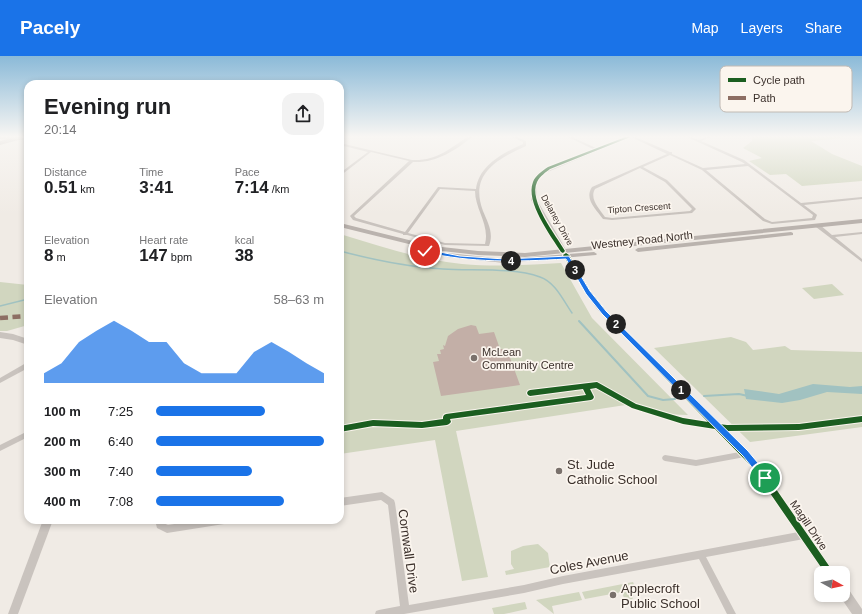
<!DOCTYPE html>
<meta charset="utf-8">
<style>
:root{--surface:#fff;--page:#f2f2f2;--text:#202124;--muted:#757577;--accent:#1a73e8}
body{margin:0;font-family:Arial,sans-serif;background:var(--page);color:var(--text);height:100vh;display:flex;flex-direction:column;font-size:15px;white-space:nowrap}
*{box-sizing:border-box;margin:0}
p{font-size:13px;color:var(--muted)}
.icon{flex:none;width:22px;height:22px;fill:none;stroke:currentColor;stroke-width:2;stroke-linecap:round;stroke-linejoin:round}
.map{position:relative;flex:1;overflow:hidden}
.details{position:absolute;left:24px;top:24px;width:320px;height:444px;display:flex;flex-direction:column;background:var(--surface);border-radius:12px;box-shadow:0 2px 6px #0003}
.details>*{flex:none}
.needle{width:26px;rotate:98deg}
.buttons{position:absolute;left:814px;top:510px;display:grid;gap:8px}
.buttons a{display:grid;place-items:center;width:36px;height:36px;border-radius:8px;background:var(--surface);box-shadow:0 2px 6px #0003;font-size:20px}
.pin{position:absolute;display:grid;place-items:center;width:34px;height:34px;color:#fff;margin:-17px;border:2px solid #fff;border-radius:50%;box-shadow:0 1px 4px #0007}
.km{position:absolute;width:20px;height:20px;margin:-10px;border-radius:50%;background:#222;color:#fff;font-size:11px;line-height:20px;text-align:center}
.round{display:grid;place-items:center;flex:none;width:42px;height:42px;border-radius:12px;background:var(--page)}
.headline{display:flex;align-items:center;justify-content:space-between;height:68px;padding:0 20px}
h1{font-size:22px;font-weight:700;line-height:30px}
.stats{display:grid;grid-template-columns:repeat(3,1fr);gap:6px;height:68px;padding:4px 20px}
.stats div{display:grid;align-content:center}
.stats b{font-size:17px;font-weight:700}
.stats small{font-size:11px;font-weight:400}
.stats p{font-size:11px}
.chart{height:112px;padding:8px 20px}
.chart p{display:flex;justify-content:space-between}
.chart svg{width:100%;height:72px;margin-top:4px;fill:var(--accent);opacity:.7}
ul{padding:0 20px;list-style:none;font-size:13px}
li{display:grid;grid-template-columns:64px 48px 1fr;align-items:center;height:30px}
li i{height:10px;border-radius:5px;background:var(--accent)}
header{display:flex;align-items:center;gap:24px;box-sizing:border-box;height:56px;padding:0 20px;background:var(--accent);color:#fff}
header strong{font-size:19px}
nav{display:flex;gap:22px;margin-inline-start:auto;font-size:14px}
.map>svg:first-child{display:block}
.green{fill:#d1d6bf}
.water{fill:#a1c2c1}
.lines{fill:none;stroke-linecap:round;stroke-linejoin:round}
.stream-far1{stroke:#a1c2c1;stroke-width:1.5}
.stream{stroke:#a1c2c1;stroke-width:2}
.building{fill:#c3afa7}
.minor{fill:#c9c3be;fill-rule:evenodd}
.tertiary{fill:#c9c3be;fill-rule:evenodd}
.secondary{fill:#bab3ae;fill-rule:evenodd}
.primary{fill:#b8b1ad;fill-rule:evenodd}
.quiet{stroke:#8d6e63;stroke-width:4.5;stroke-dasharray:8 4.5;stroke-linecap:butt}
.cycleway-casing{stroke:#fbf5ee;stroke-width:2}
.cycleway{fill:#1b5e20;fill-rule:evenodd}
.route{fill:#1a73e8;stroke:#fff}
.poi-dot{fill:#7a716c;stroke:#fbf5ee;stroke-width:1.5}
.labels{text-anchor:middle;stroke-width:3.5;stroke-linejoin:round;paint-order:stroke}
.far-street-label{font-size:9px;fill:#3b302b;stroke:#fbf5ee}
.street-label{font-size:11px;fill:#3b302b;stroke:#fbf5ee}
.poi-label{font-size:11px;fill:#3b302b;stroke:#fbf5ee;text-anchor:start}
.near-poi-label{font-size:13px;fill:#3b302b;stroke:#fbf5ee;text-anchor:start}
.near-street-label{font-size:13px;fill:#3b302b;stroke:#fbf5ee}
.key{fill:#fbf5ee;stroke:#c1bab4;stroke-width:1}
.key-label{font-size:11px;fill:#3b302b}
</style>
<header>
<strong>Pacely</strong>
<nav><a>Map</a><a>Layers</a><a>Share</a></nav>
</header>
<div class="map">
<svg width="862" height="558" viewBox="0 0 862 558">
<rect width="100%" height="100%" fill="#f0ebe5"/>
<g class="green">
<path d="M752 80H839L844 82 811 85 832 98 862 110V125L802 130 786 118 770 119 749 105 762 102 743 92 752 85Z"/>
<path d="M340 178C380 190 420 204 462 208 495 211 528 209 561 207L592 262 688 359 661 358 626 349 619 350 456 375 488 521 462 525 435 384 340 398Z"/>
<path d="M0 226 28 229V269L7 275H0Z"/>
<path d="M832 228 844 239 814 243 802 232Z"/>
<path d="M731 281 746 286 753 294 785 290 791 294 862 296V371L750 386 654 292Z"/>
<path d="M538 488 548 497 550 511 506 519 505 515 514 513 511 508V495L523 490Z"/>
<path d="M633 526 636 533 632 544 625 545 622 536 585 543 582 536Z"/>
<path d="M579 536 582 544 552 550 554 558 536 544Z"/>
<path d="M525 546 527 553 504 558H494L492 552Z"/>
</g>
<path class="water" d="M813 328 850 331 862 330V338L827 336 800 344 782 347 746 343 744 333 779 338Z"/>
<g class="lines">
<g class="stream-far1">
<path d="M340 195C374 204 407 211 443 213 472 215 512 211 540 221 555 226 563 244 572 257"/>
<path d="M0 250 28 243"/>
</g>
<g class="stream">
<path d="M579 265 648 340 663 344 675 343"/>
<path d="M704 340 739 338 748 340"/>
</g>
</g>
<path class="building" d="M471 269 476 270 479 278 494 276 500 293H503L505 298 509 299 520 329 441 340 433 306 439 305 437 298H441L440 294 444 293 443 289 445 290 448 280 458 273Z"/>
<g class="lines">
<g class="minor">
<path d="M405 80H418C415 82 408 82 405 80Z"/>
<path d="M469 80H473C455 95 436 107 413 106L354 160 356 162 405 176 438 131 476 133C479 109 503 97 523 88V86L510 80H514L526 85V90C497 103 469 118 483 155 488 167 494 177 489 190L445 189 407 179H403V178L353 164 350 160 351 159 409 105 371 96 340 120V117L368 96 340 89V87L412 104C437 105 449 93 469 80ZM440 133 475 135C475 153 490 169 485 188L445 187 408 177Z"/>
<path d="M566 80H570L598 93 595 94Z"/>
<path d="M629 80H633L670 96H672V98L703 112 745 108 742 106 685 80H689L699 84 709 80H713L701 85 744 104 801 147 862 141V143L804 149 816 158 817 159 815 164 772 168 763 165 702 114 670 99 643 111 667 124 696 153 692 157 612 164 603 163C596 153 584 143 592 131L667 98ZM748 110 813 159 812 162 772 166 765 163 706 114ZM640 112 665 126 692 153 690 155 612 162 605 161C600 153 589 143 595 133Z"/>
<path d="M816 169H820L832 179 862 176V178L835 181 862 203V206L816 171Z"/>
<path d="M26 307H28V312L0 327V322Z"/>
<path d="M28 375V381L0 395V389Z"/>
<path d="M745 395 747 396 748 398 747 400 745 401 696 410 665 405 663 404 662 402 663 400 665 399 696 404Z"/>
<path d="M382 436 394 444 395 447 409 549 524 529 563 520 804 475 807 476 808 479 807 482 804 483 706 501 736 558H727L699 503 563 528 524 537 404 558H375L376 555 379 554 400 550 388 449 381 444 340 450V442Z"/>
<path d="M155 464H163V467L168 469 200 464H228L227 467 224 468 167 477 157 472Z"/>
</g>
<g class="tertiary">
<path d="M628 80H633L545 117 536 127 537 144 590 235 601 249 758 406 835 517H824L752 412 597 253 585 236 531 144 532 127 541 115Z"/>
<path d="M0 276 13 278 28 283V289L13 284 0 282Z"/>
<path d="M43 464H53L18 558H8Z"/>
<path d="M843 530 847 531 862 553V558H852L839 539H843Z"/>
</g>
<g class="secondary">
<path d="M0 81 28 82V84L0 83Z"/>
<path d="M862 163V167L525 201 478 199 433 194 340 171V167L433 190 478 195 525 197Z"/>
<path d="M791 176 793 177V179L638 196 635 194 638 192Z"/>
<path d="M594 196 597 198 596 199 505 207 447 201 444 199 447 197 505 203Z"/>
</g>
<path class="primary" d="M20 80 22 81V83L0 89V85Z"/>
<path class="quiet" d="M0 262 28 260"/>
<defs>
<g id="cycleway">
<path d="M628 80H633L550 113C546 116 540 120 537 126 528 145 556 179 565 195L563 197 561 196C551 180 525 146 533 126 535 120 542 115 548 111Z"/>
<path d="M566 197 569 199 590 235 606 255 719 368 727 369 799 368 862 360V366L799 374 726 375 758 407 834 517H825L752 411 715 373 683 368 632 352 596 332 590 333 594 341 593 343 591 344 450 363 451 366 449 368 447 369 422 372 373 370 340 376V370L373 364 422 366 443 363V361L444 359 446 358 586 339 583 333 530 340 528 339 527 337 528 335 530 334 597 326 636 348 683 362 708 366 602 257 586 237 563 199Z"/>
</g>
</defs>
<use href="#cycleway" class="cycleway-casing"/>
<use href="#cycleway" class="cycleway"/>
</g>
<linearGradient id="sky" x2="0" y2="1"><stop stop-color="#8bbad8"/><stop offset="0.51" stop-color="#f8f6f3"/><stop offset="1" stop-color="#f8f6f3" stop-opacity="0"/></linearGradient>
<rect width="862" height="158" fill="url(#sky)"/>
<path class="route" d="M425 193 460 200 505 203 569 200 590 235 606 255 748 395 768 419V424H762L743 400 602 258 586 238 566 203C515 206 473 207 423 196Z"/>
<g class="poi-dot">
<circle cx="474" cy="302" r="4"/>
<circle cx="559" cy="415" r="4"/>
<circle cx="613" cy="539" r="4"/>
</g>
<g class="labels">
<g class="far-street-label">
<text transform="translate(639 152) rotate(-4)" y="3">Tipton Crescent</text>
<text transform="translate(557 164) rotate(61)" y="3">Delaney Drive</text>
</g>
<g class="street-label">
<text transform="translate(642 184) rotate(-6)" y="4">Westney Road North</text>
<text transform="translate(809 469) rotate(56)" y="4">Magill Drive</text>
</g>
<g class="poi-label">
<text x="482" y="300">McLean<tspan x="482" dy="13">Community Centre</tspan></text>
</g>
<g class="near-poi-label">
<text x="567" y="413">St. Jude<tspan x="567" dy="15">Catholic School</tspan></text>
<text x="621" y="537">Applecroft<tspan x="621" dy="15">Public School</tspan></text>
</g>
<g class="near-street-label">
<text transform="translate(409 495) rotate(82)" y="5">Cornwall Drive</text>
<text transform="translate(589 506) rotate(-11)" y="5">Coles Avenue</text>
</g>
</g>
<rect x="720" y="10" width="132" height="46" rx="6" class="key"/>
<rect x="728" y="22" width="18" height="4" fill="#1b5e20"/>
<rect x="728" y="40" width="18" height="4" fill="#8d6e63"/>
<g class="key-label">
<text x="753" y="28">Cycle path</text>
<text x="753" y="46">Path</text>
</g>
</svg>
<div class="buttons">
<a><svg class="needle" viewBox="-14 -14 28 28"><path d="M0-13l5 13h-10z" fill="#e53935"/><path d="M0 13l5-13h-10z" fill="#757577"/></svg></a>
</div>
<div class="pin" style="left:765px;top:422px;background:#1e9e55"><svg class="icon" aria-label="arrive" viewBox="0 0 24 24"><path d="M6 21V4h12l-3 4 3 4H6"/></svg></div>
<div class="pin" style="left:425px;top:195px;background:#d93025"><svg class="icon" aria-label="check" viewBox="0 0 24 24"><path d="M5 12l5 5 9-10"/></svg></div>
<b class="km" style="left:681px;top:334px">1</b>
<b class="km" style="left:616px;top:268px">2</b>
<b class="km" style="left:575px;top:214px">3</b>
<b class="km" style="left:511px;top:205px">4</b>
<section class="details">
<div class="headline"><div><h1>Evening run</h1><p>20:14</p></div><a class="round"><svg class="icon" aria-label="share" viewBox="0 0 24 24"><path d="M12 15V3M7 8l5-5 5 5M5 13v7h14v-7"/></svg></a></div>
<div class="stats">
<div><p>Distance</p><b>0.51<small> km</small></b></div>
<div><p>Time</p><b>3:41</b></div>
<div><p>Pace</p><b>7:14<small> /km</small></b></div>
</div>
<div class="stats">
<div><p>Elevation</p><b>8<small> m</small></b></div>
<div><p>Heart rate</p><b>147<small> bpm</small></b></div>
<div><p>kcal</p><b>38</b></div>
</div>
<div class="chart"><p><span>Elevation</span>58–63 m</p>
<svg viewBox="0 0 160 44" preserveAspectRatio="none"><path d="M0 44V38L10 32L20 19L30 12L40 6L50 12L60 19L70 19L80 32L90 38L100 38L110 38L120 25L130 19L140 25L150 32L160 38V44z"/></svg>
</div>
<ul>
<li><b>100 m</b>7:25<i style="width:65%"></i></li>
<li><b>200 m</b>6:40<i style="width:100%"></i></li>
<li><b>300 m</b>7:40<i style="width:57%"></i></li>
<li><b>400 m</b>7:08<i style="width:76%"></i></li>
</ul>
</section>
</div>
